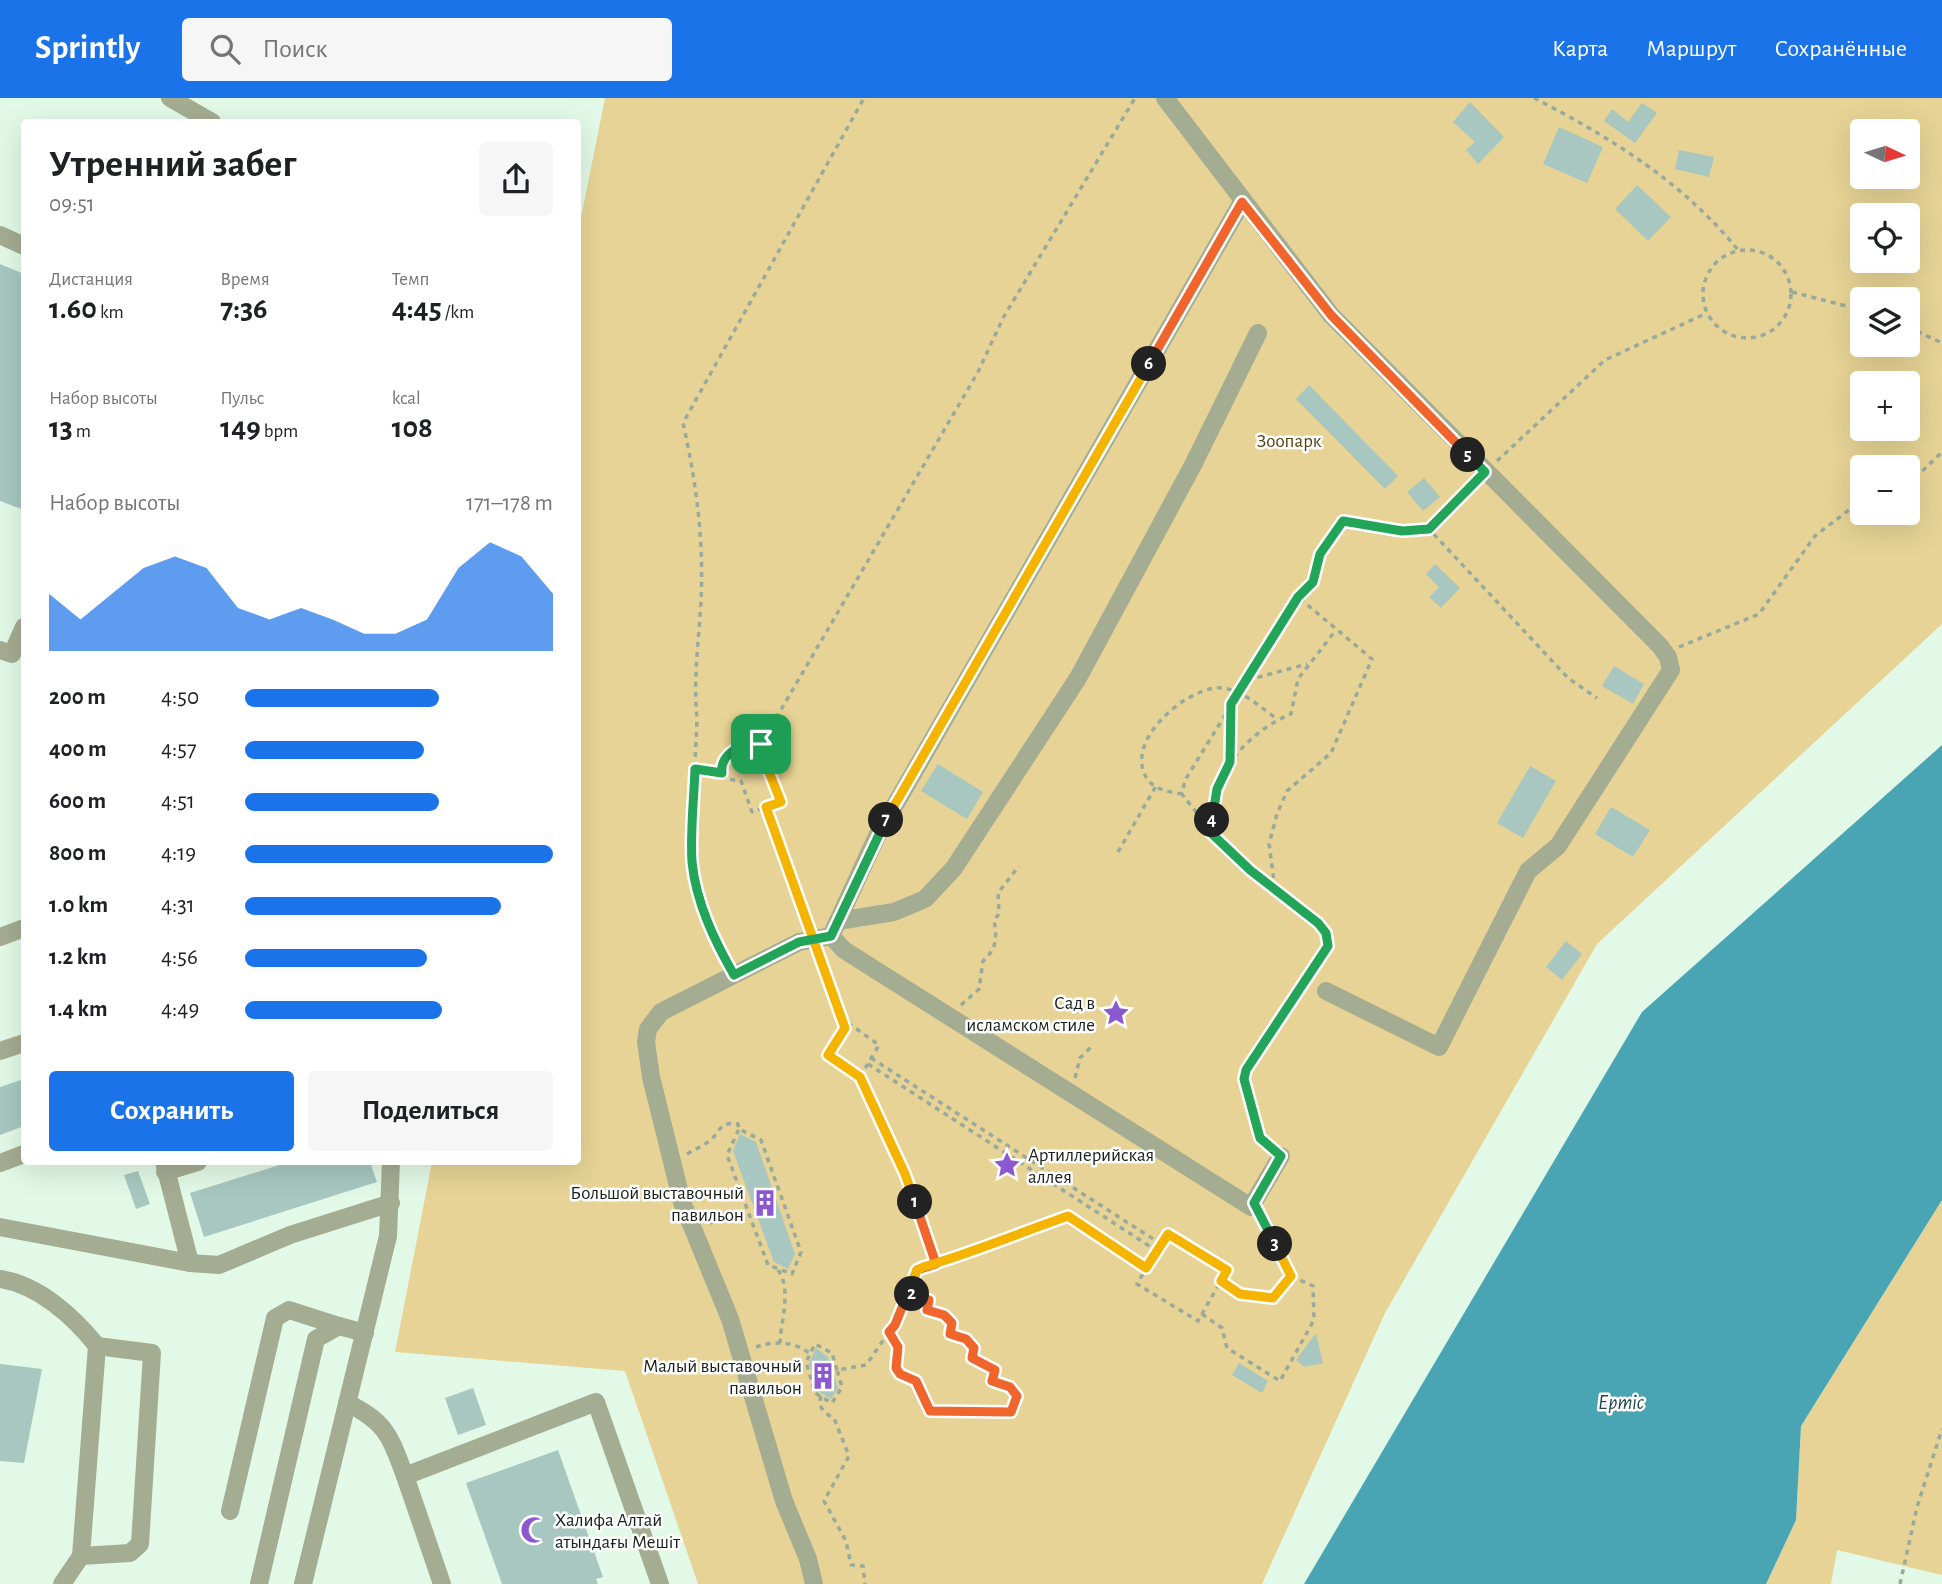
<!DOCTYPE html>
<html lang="ru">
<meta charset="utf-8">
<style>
:root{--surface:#fff;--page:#f6f6f6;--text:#202124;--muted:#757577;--accent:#1a73e8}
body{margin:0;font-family:"Alegreya Sans",sans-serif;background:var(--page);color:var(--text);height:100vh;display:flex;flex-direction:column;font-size:26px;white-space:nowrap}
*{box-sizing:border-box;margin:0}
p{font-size:23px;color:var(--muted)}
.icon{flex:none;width:38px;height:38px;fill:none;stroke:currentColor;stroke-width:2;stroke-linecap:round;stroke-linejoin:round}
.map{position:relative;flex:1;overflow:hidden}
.sheet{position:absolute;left:21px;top:21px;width:560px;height:1046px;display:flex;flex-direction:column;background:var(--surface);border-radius:7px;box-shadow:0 7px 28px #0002}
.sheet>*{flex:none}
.needle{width:46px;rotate:94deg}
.tools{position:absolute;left:1850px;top:21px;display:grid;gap:14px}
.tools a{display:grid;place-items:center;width:70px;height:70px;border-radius:7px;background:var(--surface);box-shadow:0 7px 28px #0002;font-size:35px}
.pin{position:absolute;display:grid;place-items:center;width:60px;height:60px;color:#fff;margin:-30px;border-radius:14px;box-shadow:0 4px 10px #0006}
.km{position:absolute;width:35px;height:35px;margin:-18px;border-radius:50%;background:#222;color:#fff;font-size:19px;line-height:35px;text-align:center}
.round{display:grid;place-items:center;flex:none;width:74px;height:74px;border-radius:7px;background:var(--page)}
.head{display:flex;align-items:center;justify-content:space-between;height:119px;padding:0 28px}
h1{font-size:38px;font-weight:600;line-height:52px}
.stats{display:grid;grid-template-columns:repeat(3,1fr);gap:10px;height:119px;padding:7px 28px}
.stats div{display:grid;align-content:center}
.stats b{font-size:30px;font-weight:600}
.stats small{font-size:19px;font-weight:400}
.stats p{font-size:19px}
.chart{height:196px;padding:14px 28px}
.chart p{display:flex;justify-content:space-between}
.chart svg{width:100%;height:126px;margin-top:7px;fill:var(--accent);opacity:.7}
.primary-button{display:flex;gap:14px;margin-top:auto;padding:14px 28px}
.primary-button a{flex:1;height:80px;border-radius:7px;background:var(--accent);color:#fff;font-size:28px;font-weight:600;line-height:80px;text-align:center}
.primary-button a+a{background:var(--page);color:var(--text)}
ul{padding:0 28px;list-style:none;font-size:23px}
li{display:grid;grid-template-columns:112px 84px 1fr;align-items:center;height:52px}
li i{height:18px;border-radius:9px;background:var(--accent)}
header{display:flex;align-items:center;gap:42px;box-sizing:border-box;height:98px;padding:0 35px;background:var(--accent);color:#fff}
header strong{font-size:33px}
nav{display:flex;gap:38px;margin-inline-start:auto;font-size:24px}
.search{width:490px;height:63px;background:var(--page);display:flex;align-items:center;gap:18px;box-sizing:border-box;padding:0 24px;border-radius:7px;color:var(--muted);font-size:26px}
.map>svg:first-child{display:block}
.green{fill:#e7d395;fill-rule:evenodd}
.water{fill:#49a4b4}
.building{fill:#a7c7c0}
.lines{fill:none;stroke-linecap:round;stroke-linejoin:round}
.path{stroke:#98aa9c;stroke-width:3.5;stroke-dasharray:5 5;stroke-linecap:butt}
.minor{stroke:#a4ac91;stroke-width:18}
.split-1-casing{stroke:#fff;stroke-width:14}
.split-2-casing{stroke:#fff;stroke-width:14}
.split-3-casing{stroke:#fff;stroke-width:14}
.split-4-casing{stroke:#fff;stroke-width:14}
.split-5-casing{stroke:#fff;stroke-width:14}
.split-6-casing{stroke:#fff;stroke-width:14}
.split-7-casing{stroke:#fff;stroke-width:14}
.split-8-casing{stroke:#fff;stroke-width:14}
.split-1{stroke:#f5b400;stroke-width:9}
.split-2{stroke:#f0652b;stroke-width:9}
.split-3{stroke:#f5b400;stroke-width:9}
.split-4{stroke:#22a559;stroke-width:9}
.split-5{stroke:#22a559;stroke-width:9}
.split-6{stroke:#f0652b;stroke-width:9}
.split-7{stroke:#f5b400;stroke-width:9}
.split-8{stroke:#22a559;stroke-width:9}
.labels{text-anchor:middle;stroke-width:5;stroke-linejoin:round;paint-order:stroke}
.park-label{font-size:19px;fill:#53430f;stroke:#fff}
.poi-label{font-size:19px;fill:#172019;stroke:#fff;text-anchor:end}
.water-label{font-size:21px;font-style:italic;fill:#1e474f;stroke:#fff}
</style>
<header>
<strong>Sprintly</strong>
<div class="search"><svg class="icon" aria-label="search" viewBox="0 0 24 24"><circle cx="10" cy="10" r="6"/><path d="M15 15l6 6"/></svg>Поиск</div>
<nav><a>Карта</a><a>Маршрут</a><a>Сохранённые</a></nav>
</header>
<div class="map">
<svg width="1942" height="1486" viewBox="0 0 1942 1486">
<rect width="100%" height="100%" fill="#e2f9e7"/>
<g class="green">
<path d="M605 0H1942V526L1597 846 1385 1215 1262 1486H698L625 1273 395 1254 432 1064H578V135ZM1862 33H1908V79H1862ZM1862 117H1908V163H1862ZM1862 201H1908V247H1862ZM1862 285H1908V331H1862ZM1862 369H1908V415H1862Z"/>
<path d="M1942 1102V1477L1837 1452 1831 1486H1766L1796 1422 1801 1328Z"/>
</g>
<path class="water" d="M1942 647V1102L1801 1328 1796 1422 1766 1486H1304L1642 914Z"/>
<g class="building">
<path d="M1470 4 1504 39 1478 66 1466 52 1475 44 1453 24Z"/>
<path d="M1642 5 1657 15 1635 45 1604 23 1612 11 1628 24Z"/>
<path d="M1559 29 1603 49 1587 85 1543 66Z"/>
<path d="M1679 52 1714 59 1709 79 1675 71Z"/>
<path d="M1637 87 1671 119 1648 143 1615 111Z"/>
<path d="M0 166 24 176V412L0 403Z"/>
<path d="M1309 287 1398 378 1385 391 1296 301Z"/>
<path d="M1424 380 1440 399 1423 413 1407 394Z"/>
<path d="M1435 466 1460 490 1441 510 1429 499 1439 489 1426 476Z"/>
<path d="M1614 568 1644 586 1633 606 1602 588Z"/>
<path d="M938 666 983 694 967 721 921 693Z"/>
<path d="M1530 668 1556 683 1523 740 1497 725Z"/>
<path d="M1611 709 1650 732 1633 759 1595 736Z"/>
<path d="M1566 843 1582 856 1562 882 1546 869Z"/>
<path d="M24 981V1028L0 1037V989Z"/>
<path d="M740 1036 756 1044 795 1156 788 1171 774 1164 733 1053Z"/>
<path d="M289 1064H370L377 1084 204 1139 190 1095Z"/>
<path d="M138 1073 150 1106 136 1111 124 1077Z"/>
<path d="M1316 1235 1323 1265 1304 1269 1296 1262Z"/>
<path d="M816 1250 828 1259 838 1290 831 1301 818 1293 809 1266Z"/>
<path d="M1239 1265 1268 1283 1262 1295 1232 1277Z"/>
<path d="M0 1266 42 1271 24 1365 0 1363Z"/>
<path d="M473 1290 486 1327 458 1337 445 1300Z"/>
<path d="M558 1352 603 1479 596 1481 598 1486H502L466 1385Z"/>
</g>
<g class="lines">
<g class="path">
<path d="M1534 0C1610 39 1684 85 1738 152"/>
<circle cx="1747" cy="196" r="44"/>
<path d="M1792 194 1862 212"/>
<path d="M1908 229 1942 245"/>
<path d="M1497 363 1605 262 1707 215"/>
<path d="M1473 386 1429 431 1568 580 1597 600"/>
<path d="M1908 387 1942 354"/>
<path d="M1679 549 1759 516 1815 438 1862 402"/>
<path d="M1248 582 1307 566"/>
<path d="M761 646 978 274 1003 220 1135 0"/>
<path d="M1230 662 1231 610"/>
<path d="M696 671 722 675"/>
<path d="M1182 696C1171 694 1155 692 1148 682 1122 646 1182 593 1216 590 1238 588 1260 609 1277 621"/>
<path d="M766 709 781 704 769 674 775 662 770 649C749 640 731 651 721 670 723 681 731 682 741 683L752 714 766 709 809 825"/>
<path d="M1210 734C1212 720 1213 703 1217 690 1229 657 1259 629 1291 616L1298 581 1336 532"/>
<path d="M1118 754 1156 688"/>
<path d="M1275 790 1269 746 1277 716 1287 693 1331 655 1372 561 1298 499"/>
<path d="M820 855 845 931"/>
<path d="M726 863C681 785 694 707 697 621 693 581 699 542 701 502 704 442 696 383 683 325L864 0"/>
<path d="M961 907 979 891 983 863C997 850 997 841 994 822L999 816 998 795 1019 768"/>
<path d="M848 925 879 947 860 979 828 957Z"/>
<path d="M871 960 1161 1146 1137 1186 1198 1223 1227 1172 1168 1136 1161 1146"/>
<path d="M868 966 1157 1153"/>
<path d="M860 979 905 1076 936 1165 917 1172 895 1227 889 1234 898 1249 896 1270 900 1276 916 1283 920 1298 930 1313 1011 1314 1017 1298 1010 1289 992 1283 995 1272 972 1260 974 1250 966 1241 950 1236 952 1225 945 1217 927 1212 929 1202 908 1194"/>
<path d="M1075 980 1080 960 1091 949"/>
<path d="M1269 1048 1260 1040 1244 981 1246 972 1324 857C1329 844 1326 836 1318 825 1268 786 1221 748 1182 696L1185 682 1298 499 1313 484 1320 456 1343 423 1403 434 1429 431"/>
<path d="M687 1056C695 1051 703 1048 711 1042 720 1033 720 1023 738 1026L739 1031 761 1042 801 1154 792 1176 768 1167 727 1057 739 1031"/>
<path d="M1262 1121 1291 1178"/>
<path d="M710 1125 747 1112"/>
<path d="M936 1165C981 1155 1024 1133 1068 1118L1146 1170"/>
<path d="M778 1172C792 1191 781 1222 780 1245"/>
<path d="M1202 1216 1222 1230 1227 1250 1280 1283 1314 1222 1313 1188 1291 1178 1273 1200 1240 1196 1221 1184"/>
<path d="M756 1249C773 1243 794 1243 809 1255"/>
<path d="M837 1272 832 1255 815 1246 806 1264 815 1295 832 1305 842 1289 837 1272 866 1267 889 1234"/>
<path d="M821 1298C817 1309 825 1316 834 1320L849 1358 824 1403 846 1443 851 1467 863 1468 865 1486"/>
<path d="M1900 1486 1917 1409 1942 1331"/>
</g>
<g class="minor">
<path d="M170 0 212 24"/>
<path d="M1165 0 1331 217 1660 548 1668 559 1671 572 1558 748 1528 773 1439 949 1326 893"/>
<path d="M0 137 24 148"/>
<path d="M0 552 12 556 24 529"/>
<path d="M838 823 894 814 925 801 954 770 1078 580 1193 367 1258 235"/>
<path d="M831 838 844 852 1251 1109 1281 1058"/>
<path d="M0 839 24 830"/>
<path d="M0 953 24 945"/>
<path d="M164 1064 190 1165"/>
<path d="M0 1065 24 1056"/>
<path d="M165 1074 198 1064"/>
<path d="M0 1129 190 1165 219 1167 290 1137 391 1105"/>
<path d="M0 1181C39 1187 74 1219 97 1248L152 1255 140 1446 130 1455 81 1458 62 1486"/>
<path d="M347 1305C387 1324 390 1339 405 1378"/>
<path d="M230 1413 275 1220 289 1212 339 1228"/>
<path d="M81 1458 97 1248"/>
<path d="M259 1486 316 1241 339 1228 365 1235"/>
<path d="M303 1486 388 1138 391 1064"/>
<path d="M442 1486 405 1378 596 1304 660 1486"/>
<path d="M814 1486 808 1461 784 1403 730 1221 682 1104 651 979 646 944 648 931 661 914 799 844 831 838 876 740 1242 104"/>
</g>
</g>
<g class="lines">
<defs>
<path id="split-1" d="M761 646 770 649 775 662 769 674 781 704 766 709 845 930 828 957 860 979 905 1076 915 1104"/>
<path id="split-2" d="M912 1196 929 1202 927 1212 944 1217 952 1225 950 1236 966 1241 974 1250 972 1260 995 1272 992 1283 1010 1289 1017 1298 1011 1314 930 1313 916 1283 900 1276 896 1270 898 1249 889 1234 895 1227 917 1172 936 1166 915 1104"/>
<path id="split-3" d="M912 1196 908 1194 917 1172 923 1169C972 1155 1019 1135 1068 1118L1146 1170 1168 1136 1227 1172 1221 1183 1240 1196 1273 1200 1291 1178 1275 1146"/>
<path id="split-4" d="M1212 722 1210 734 1250 772 1318 825 1326 835 1328 848 1246 972 1244 981 1260 1040 1281 1058 1254 1105 1275 1146"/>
<path id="split-5" d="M1212 722 1217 691 1230 664 1231 606 1298 499 1313 484 1320 456 1343 423 1402 433 1429 431 1485 374 1468 357"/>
<path id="split-6" d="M1149 266 1242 104 1331 217 1468 357"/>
<path id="split-7" d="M886 722 1149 266"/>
<path id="split-8" d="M761 646C744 643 719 656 722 675L695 671C694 701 690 734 692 764 696 804 714 842 734 877L799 844 831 838 886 722"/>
</defs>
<use href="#split-1" class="split-1-casing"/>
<use href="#split-2" class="split-2-casing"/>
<use href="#split-3" class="split-3-casing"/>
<use href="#split-4" class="split-4-casing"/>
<use href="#split-5" class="split-5-casing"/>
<use href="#split-6" class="split-6-casing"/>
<use href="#split-7" class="split-7-casing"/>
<use href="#split-8" class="split-8-casing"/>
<use href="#split-1" class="split-1"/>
<use href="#split-2" class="split-2"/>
<use href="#split-3" class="split-3"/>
<use href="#split-4" class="split-4"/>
<use href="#split-5" class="split-5"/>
<use href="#split-6" class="split-6"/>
<use href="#split-7" class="split-7"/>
<use href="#split-8" class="split-8"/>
</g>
<defs>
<symbol id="sight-bare" viewBox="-9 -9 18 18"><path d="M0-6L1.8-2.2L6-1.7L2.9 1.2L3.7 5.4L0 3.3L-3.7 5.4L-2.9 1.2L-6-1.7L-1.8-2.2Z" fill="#8b58d0" stroke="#fff" stroke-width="2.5" paint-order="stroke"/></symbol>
<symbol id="building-bare" viewBox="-9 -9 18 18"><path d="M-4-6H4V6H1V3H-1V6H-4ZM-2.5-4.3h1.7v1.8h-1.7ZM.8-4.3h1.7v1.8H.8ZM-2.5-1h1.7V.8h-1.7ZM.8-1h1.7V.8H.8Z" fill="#8b58d0" stroke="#fff" stroke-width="2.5" paint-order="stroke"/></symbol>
<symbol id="mosque-bare" viewBox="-9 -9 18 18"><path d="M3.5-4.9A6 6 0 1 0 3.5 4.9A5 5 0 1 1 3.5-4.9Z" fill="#8b58d0" stroke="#fff" stroke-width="2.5" paint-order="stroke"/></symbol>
</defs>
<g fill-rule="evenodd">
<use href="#sight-bare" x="1097" y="896" width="38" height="38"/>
<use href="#sight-bare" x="988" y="1048" width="38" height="38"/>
<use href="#building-bare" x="746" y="1086" width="38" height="38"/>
<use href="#building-bare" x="804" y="1259" width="38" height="38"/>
<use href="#mosque-bare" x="515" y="1413" width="38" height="38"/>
</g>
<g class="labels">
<g class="park-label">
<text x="1289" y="349">Зоопарк</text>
</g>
<g class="poi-label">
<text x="1095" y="911">Сад в<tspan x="1095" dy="22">исламском стиле</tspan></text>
<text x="1028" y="1063" text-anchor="start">Артиллерийская<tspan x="1028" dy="22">аллея</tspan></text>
<text x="744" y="1101">Большой выставочный<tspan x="744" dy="22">павильон</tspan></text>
<text x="802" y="1274">Малый выставочный<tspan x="802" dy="22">павильон</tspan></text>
<text x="555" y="1428" text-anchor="start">Халифа Алтай<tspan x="555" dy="22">атындағы Мешіт</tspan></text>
</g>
<g class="water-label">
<text x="1621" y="1311">Ертіс</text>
</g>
</g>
</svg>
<div class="tools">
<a><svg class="needle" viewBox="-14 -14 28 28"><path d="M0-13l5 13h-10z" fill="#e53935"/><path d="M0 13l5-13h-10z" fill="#757577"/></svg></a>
<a><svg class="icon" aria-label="locate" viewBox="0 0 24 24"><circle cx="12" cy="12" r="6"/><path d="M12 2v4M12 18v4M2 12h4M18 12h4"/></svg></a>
<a><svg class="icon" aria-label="layers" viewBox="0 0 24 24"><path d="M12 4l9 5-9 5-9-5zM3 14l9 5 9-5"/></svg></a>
<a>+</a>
<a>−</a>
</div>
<div class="pin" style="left:761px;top:646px;background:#1e9e55"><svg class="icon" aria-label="arrive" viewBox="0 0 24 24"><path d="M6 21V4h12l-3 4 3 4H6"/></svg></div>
<b class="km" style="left:915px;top:1104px">1</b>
<b class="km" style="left:912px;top:1196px">2</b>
<b class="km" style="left:1275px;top:1146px">3</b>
<b class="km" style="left:1212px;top:722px">4</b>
<b class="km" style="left:1468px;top:357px">5</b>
<b class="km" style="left:1149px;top:266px">6</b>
<b class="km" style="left:886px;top:722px">7</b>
<section class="sheet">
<div class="head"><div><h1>Утренний забег</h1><p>09:51</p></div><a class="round"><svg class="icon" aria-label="share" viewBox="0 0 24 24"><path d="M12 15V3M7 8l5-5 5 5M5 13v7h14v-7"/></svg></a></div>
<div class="stats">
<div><p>Дистанция</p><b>1.60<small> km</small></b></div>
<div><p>Время</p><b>7:36</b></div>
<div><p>Темп</p><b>4:45<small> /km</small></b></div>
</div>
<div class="stats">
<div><p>Набор высоты</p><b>13<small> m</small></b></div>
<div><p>Пульс</p><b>149<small> bpm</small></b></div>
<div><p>kcal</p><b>108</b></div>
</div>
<div class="chart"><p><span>Набор высоты</span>171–178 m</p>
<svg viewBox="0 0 160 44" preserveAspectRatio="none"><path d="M0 44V24L10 33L20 24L30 15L40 11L50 15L60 29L70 33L80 29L90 33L100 38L110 38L120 33L130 15L140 6L150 11L160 24V44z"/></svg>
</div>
<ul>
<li><b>200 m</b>4:50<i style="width:63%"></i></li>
<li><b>400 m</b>4:57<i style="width:58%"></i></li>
<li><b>600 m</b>4:51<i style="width:63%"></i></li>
<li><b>800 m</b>4:19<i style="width:100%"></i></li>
<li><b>1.0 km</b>4:31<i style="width:83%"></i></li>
<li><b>1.2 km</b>4:56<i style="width:59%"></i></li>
<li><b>1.4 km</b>4:49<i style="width:64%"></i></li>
</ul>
<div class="primary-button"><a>Сохранить</a><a>Поделиться</a></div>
</section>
</div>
